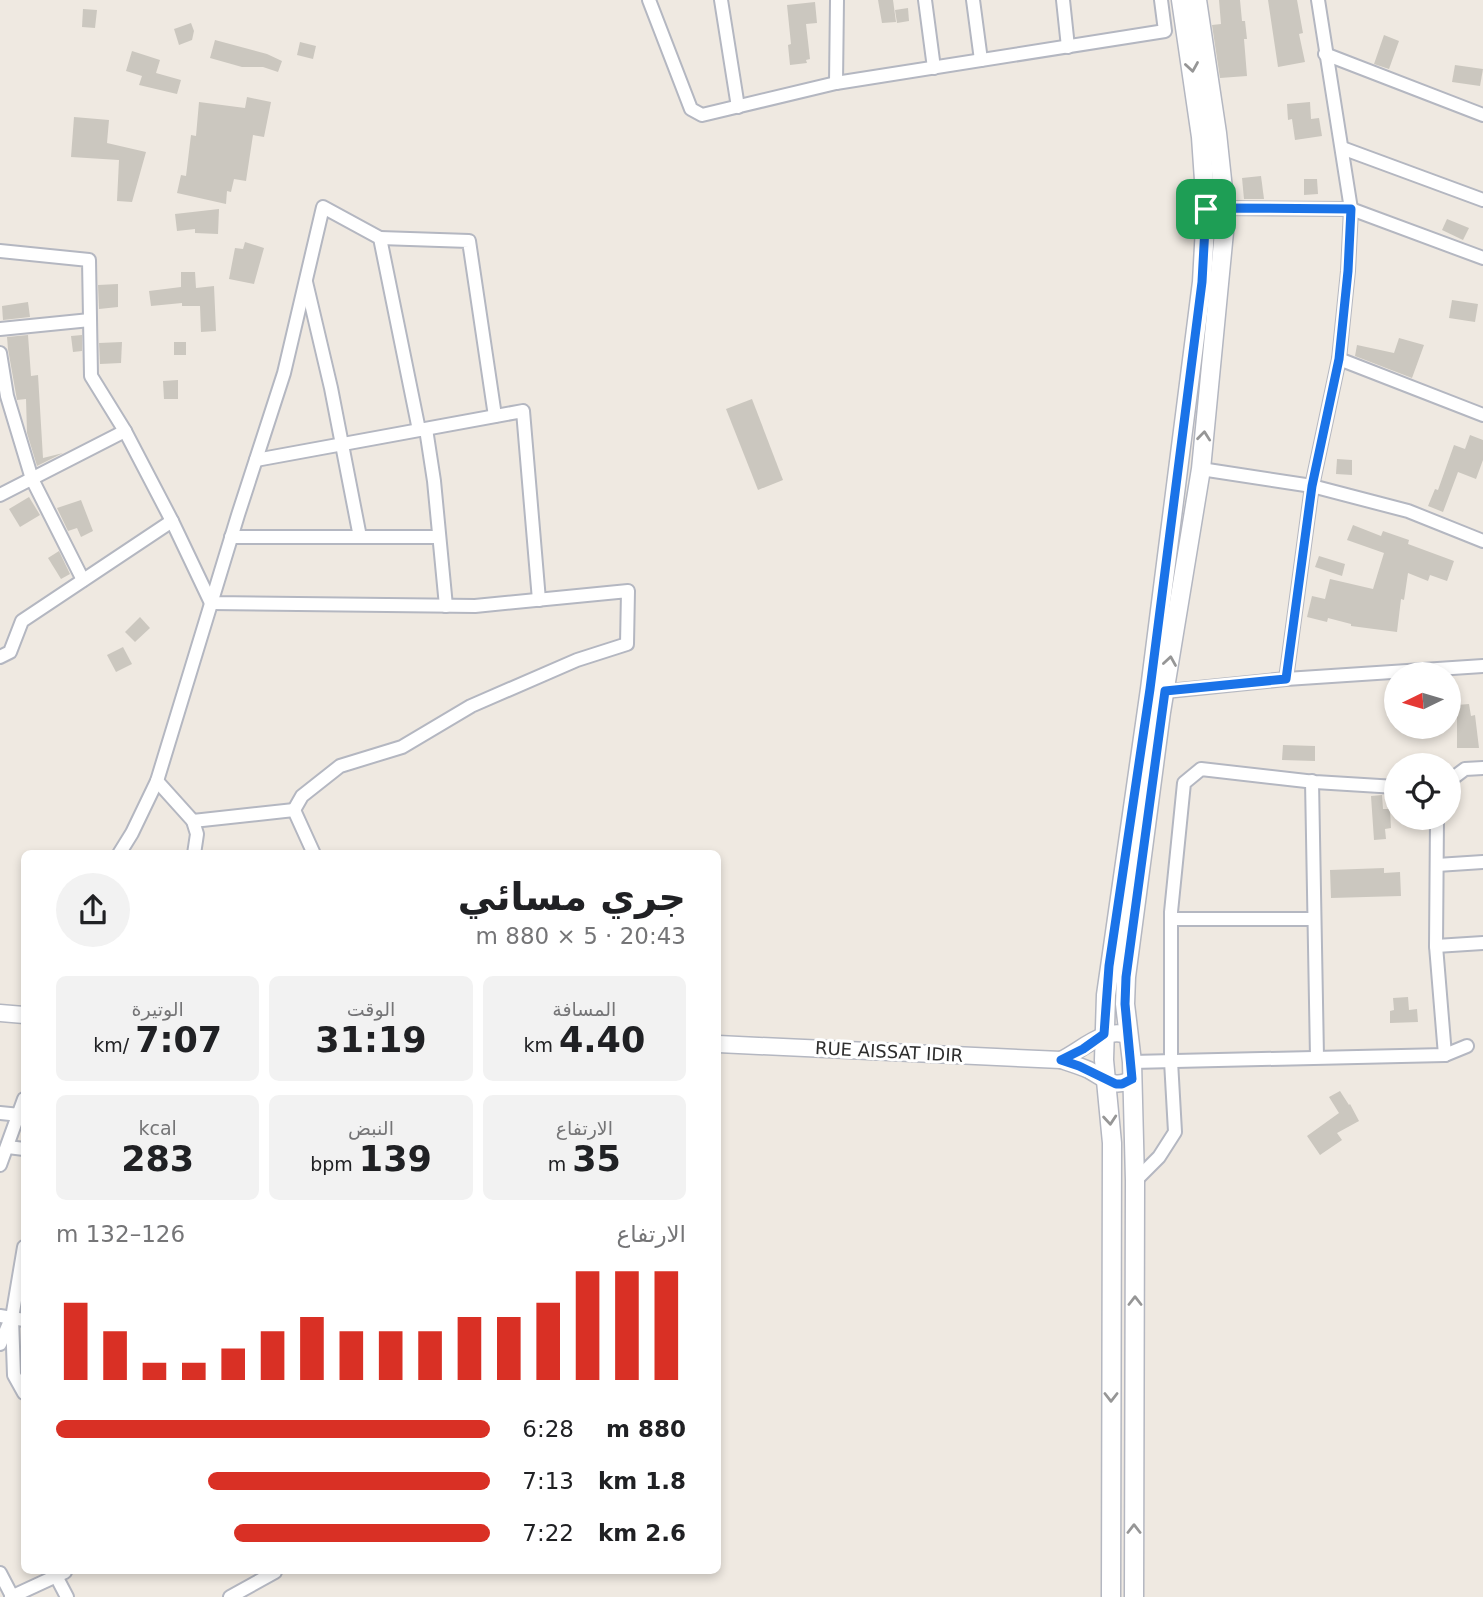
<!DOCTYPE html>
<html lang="ar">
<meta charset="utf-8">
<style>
:root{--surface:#fff;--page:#f2f2f2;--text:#202124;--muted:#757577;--accent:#d93025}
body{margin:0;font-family:"DejaVu Sans","Noto Naskh Arabic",sans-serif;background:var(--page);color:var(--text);direction:rtl;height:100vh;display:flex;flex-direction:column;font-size:26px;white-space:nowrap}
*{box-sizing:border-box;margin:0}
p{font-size:23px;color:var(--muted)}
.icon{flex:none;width:38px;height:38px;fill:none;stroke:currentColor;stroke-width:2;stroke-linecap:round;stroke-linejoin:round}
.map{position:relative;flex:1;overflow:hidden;direction:ltr}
.details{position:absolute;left:21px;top:850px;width:700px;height:724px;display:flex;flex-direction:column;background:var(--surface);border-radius:10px;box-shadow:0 4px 10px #0003;direction:rtl}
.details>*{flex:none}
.needle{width:46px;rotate:265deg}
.controls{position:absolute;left:1384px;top:662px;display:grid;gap:14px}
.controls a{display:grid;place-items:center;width:77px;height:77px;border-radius:50%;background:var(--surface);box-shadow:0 4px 10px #0003;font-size:35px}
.pin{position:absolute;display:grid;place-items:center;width:60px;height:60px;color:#fff;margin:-30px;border-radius:14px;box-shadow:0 4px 10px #0006}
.round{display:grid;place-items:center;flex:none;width:74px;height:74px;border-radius:37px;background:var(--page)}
.overview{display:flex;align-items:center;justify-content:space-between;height:119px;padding:0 35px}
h1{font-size:38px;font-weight:600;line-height:52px}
.stats{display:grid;grid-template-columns:repeat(3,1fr);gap:10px;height:119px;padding:7px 35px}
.stats div{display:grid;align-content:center;border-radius:10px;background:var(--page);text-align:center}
.stats b{font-size:35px;font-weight:600}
.stats small{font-size:19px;font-weight:400}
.stats p{font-size:19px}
.chart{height:196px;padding:14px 35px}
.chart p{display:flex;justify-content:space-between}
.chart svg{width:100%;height:126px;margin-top:7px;stroke:var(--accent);stroke-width:6}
ul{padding:0 35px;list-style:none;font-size:23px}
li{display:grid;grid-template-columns:112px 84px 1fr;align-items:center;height:52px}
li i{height:18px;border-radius:9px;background:var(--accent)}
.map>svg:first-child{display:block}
.building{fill:#cbc7bf}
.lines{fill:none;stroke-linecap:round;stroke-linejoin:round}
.minor-casing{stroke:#b4b7c1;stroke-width:16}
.tertiary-casing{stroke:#b4b7c1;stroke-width:19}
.secondary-casing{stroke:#b4b7c1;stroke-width:21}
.minor{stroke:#fff;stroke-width:12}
.tertiary{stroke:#fff;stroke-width:16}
.secondary{stroke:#fff;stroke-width:18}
.oneway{stroke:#969696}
.route-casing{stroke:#fff;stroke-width:14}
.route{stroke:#1a73e8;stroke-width:9}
.labels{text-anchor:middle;stroke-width:6;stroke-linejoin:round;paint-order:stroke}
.street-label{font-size:18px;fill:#2e2e2e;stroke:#fff}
</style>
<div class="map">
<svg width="1483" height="1597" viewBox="0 0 1483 1597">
<rect width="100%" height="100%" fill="#efe9e1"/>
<g class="building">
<path d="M878 0H893L896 22 882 23Z"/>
<path d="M1219 0H1240L1242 21H1245L1247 39H1244L1247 76 1220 78 1212 25 1221 24Z"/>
<path d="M1268 0H1297L1303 33 1299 34 1305 62 1278 67Z"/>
<path d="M815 2 817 23 806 24 810 59 806 60 807 63 790 65 788 45 791 44 787 5Z"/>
<path d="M908 8 909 21 897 23 895 10Z"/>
<path d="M83 9 97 10 95 28 82 27Z"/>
<path d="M191 23 194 31 192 40 179 45 174 29Z"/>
<path d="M1384 35 1399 41 1389 69 1374 64Z"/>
<path d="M215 40 267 54 282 61 278 72 263 67H242L210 58Z"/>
<path d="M300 42 316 46 313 59 297 55Z"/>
<path d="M132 51 160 60 156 73 181 80 177 94 139 85 142 76 126 71Z"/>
<path d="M1455 65 1483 69 1480 86 1452 82Z"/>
<path d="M247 97 271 102 264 137 253 135 246 181 234 179 231 192 227 191 226 204 177 193 181 175 186 176 191 135 196 136 199 102 245 108Z"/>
<path d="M1310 102 1311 119 1319 118 1322 136 1295 140 1292 119 1288 120 1287 104Z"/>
<path d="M74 117 109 120 107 143 146 152 132 202 117 201 119 160 71 157Z"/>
<path d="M1261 176 1264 199H1244L1242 178Z"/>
<path d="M1304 179H1317L1318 194 1304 195Z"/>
<path d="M219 209 218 234 195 233V229L177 231 175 214Z"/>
<path d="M1447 219 1469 228 1463 240 1442 230Z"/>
<path d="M245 242 264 248 254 284 229 279 235 248 243 249Z"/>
<path d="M181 272H195L196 288 214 286 216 331 201 332 200 306H182V303L151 306 149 291 181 287Z"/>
<path d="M118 284V307L99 309 98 285Z"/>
<path d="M1452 300 1478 304 1475 322 1449 318Z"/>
<path d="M28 302 30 317 3 320 2 306Z"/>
<path d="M28 335 31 376 38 375 43 458 63 453 37 466 27 433 26 399 17 400 8 349 7 337Z"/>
<path d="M82 335V351L73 352 71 336Z"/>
<path d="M1399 338 1424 345 1412 378 1355 356 1357 345 1394 353Z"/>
<path d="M122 342 121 363 100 364 99 343Z"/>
<rect x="174" y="342" width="12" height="13"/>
<path d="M178 380V399H164L163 381Z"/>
<path d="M752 399 783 480 758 490 726 409Z"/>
<path d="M1470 435 1483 440V460L1476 479 1458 472 1443 512 1428 506 1435 489 1438 490 1454 445 1465 449Z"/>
<path d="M1337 459 1352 460V475L1336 474Z"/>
<path d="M29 497 40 515 20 527 9 509Z"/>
<path d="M81 500 93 531 81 537 77 528 68 531 57 508Z"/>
<path d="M1353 525 1381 536 1383 531 1409 540 1408 544 1454 561 1447 581 1430 575 1428 581 1408 573 1404 600 1401 599 1397 632 1351 626V624L1328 618 1327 622 1307 617 1312 596 1325 599 1330 579 1373 589 1384 553 1347 540Z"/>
<path d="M59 551 70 574 61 579 48 558Z"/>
<path d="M1319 556 1345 564 1342 576 1315 567Z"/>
<path d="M140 617 150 628 135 642 125 632Z"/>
<path d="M123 647 132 664 116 672 107 655Z"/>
<path d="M1469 704 1471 716 1475 715 1479 748H1457V705Z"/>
<path d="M1283 745 1315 746V761L1282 760Z"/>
<path d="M1382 795 1383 809H1390L1391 828 1385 829 1386 839 1374 840 1371 796Z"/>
<path d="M1384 868V873L1400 872 1401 896 1331 898 1330 870Z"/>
<path d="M1408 997 1409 1010 1417 1009 1418 1022 1390 1023V1011L1394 1010 1393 998Z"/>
<path d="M1340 1091 1349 1105 1350 1104 1359 1121 1337 1133 1342 1140 1320 1155 1307 1136 1339 1113 1329 1097Z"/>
</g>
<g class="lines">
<defs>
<g id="minor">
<path d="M649 0 691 109 702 115 836 83 1165 31 1161 0"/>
<path d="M721 0 738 107"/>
<path d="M925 0 934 68"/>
<path d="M973 0 981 60"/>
<path d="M1063 0 1068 47"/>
<path d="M1325 54 1483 115"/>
<path d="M836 83 837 0"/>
<path d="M1342 148 1483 200"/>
<path d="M1217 208 1351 209 1483 258"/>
<path d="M380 238 469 241 495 416"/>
<path d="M0 251 89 260 91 376 125 431 172 521 211 603 475 606 628 591 627 644 577 660 471 706 402 747 340 766 302 796 294 810"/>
<path d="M306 282 331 388 360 537"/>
<path d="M0 329 90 320"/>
<path d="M0 353 7 396 32 479 83 580"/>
<path d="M1339 359 1483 415"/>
<path d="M426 429 434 481 446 606"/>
<path d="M256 460 523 411 539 600"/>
<path d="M1201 469 1312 486 1408 511 1483 541"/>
<path d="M0 495 125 431"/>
<path d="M231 537H439"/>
<path d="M0 657 10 652 22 621 172 521"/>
<path d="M1286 679 1312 486 1339 359 1348 271 1351 209 1318 0"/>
<path d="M1159 692 1286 679 1483 666"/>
<path d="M157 781 193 821 197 834 194 854"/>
<path d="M1312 781 1317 1057"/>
<path d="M1449 781 1465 769 1483 768"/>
<path d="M1437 817 1436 946 1445 1055"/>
<path d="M193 821 294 810 314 854"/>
<path d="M119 854 132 833 157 781 238 515 284 373 323 207 380 238 419 430"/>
<path d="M1437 865 1483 862"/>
<path d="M1172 919H1314"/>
<path d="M1436 946 1483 943"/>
<path d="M1132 1062 1445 1055 1467 1046"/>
<path d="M0 1113 20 1115"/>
<path d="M8 1147 24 1149"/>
<path d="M0 1165 24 1099"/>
<path d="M1135 1181 1159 1157 1175 1132 1171 1061V912L1184 783 1201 769 1315 782 1396 787"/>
<path d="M24 1247 12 1318 14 1375 24 1393"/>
<path d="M0 1316 24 1320"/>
<path d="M0 1344 10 1321"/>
<path d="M0 1573 12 1596"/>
<path d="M56 1576 67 1597"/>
<path d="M11 1597 65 1572"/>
<path d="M230 1597 275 1572"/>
</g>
<g id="tertiary">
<path d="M0 1013 24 1015"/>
<path d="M718 1044 1061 1060C1070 1063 1080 1066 1089 1070 1104 1078 1115 1091 1132 1078"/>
<path d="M1061 1060C1082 1050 1106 1025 1129 1036"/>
</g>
<g id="secondary">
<path d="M1111 1597 1112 1143 1104 1060 1106 995 1150 689 1202 282 1206 209 1201 137 1181 0"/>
<path d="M1134 1597 1135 1181 1132 1062 1125 1004 1126 977 1161 712 1201 469 1224 232 1225 208 1217 133 1197 0"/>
</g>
</defs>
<use href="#minor" class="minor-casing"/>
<use href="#tertiary" class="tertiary-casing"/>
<use href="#secondary" class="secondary-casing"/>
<use href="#minor" class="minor"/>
<use href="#tertiary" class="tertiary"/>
<use href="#secondary" class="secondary"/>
</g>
<defs><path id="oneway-chevron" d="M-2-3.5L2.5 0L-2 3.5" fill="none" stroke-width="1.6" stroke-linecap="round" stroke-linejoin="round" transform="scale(1.75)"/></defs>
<g class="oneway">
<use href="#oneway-chevron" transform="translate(1192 67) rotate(81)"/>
<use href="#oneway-chevron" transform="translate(1204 436) rotate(-84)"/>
<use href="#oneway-chevron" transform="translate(1170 661) rotate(-81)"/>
<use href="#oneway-chevron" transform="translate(1110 1120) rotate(85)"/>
<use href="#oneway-chevron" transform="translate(1135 1301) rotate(-90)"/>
<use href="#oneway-chevron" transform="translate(1111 1397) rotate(90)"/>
<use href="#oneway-chevron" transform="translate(1134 1529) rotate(-90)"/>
</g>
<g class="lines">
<defs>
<path id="route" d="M1225 208 1351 209 1348 271 1339 359 1312 486 1286 679 1165 691 1126 977 1125 1004 1132 1079 1122 1084H1116L1079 1066 1061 1060 1083 1049 1104 1034 1109 966 1150 689 1202 282 1206 209Z"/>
</defs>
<use href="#route" class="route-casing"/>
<use href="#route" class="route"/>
</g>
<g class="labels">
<g class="street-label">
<text transform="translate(889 1052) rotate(3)" y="6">RUE AISSAT IDIR</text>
</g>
</g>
</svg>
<div class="controls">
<a><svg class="needle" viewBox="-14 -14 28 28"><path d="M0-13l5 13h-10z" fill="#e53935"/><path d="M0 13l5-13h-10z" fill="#757577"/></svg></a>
<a><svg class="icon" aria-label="locate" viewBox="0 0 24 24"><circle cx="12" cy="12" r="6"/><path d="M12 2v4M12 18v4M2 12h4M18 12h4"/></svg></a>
</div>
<div class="pin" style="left:1206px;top:209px;background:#1e9e55"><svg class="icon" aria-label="arrive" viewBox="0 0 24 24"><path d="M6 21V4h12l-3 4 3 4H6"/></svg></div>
<section class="details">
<div class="overview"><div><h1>جري مسائي</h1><p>20:43 · 5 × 880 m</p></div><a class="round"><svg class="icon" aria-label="share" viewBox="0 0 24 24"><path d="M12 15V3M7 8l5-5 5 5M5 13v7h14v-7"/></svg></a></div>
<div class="stats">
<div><p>المسافة</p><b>4.40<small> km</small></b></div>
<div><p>الوقت</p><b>31:19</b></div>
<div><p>الوتيرة</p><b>7:07<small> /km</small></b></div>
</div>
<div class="stats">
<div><p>الارتفاع</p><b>35<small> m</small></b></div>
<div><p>النبض</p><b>139<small> bpm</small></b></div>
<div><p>kcal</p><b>283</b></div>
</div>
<div class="chart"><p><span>الارتفاع</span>126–132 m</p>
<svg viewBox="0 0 160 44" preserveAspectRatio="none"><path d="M5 44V17M15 44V27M25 44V38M35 44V38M45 44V33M55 44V27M65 44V22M75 44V27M85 44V27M95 44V27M105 44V22M115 44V22M125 44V17M135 44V6M145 44V6M155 44V6"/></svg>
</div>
<ul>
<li><b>880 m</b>6:28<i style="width:100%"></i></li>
<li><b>1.8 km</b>7:13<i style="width:65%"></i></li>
<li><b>2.6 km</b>7:22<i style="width:59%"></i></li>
</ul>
</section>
</div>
